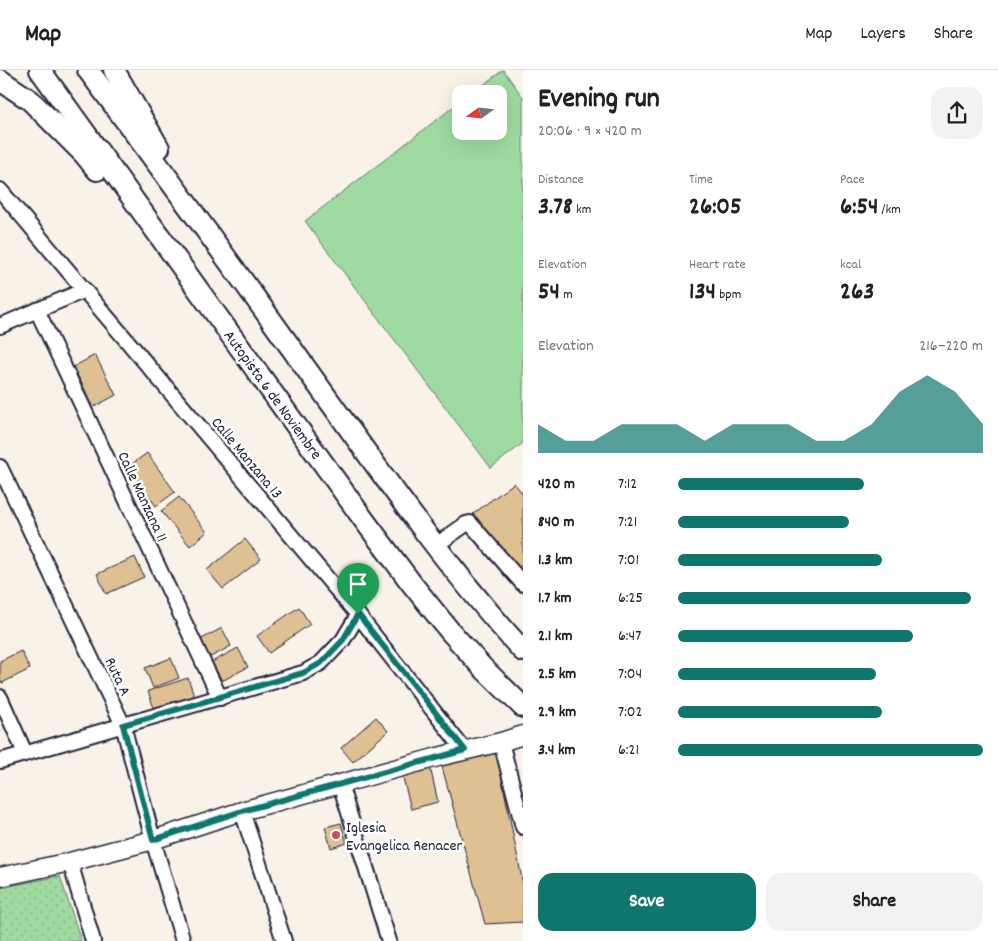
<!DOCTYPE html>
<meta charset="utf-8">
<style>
:root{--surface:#fff;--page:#f2f2f2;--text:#222;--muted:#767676;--line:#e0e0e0;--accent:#0f766e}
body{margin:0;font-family:Dekko,sans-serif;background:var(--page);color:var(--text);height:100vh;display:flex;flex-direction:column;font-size:19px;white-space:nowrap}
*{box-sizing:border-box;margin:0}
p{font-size:16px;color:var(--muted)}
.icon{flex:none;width:28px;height:28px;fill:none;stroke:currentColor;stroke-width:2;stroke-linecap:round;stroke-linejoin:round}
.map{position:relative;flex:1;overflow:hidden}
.side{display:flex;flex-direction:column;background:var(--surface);width:475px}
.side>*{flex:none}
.needle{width:32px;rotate:255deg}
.controls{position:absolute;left:452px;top:15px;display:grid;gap:10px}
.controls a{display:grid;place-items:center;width:55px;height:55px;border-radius:10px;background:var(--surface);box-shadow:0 5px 20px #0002;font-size:25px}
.pin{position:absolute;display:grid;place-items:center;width:42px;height:42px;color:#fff;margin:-51px -21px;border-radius:50% 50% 50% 0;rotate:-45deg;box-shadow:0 0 5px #0007}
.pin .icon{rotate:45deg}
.round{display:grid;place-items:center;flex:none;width:52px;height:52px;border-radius:15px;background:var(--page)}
.overview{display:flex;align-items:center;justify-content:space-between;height:85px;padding:0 15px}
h1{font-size:28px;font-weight:800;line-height:38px}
.metrics{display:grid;grid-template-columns:repeat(3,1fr);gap:8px;height:85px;padding:5px 15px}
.metrics div{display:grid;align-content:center}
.metrics b{font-size:25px;font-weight:800}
.metrics small{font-size:14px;font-weight:400}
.metrics p{font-size:14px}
.chart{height:140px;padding:10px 15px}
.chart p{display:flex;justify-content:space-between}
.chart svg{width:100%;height:90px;margin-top:5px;fill:var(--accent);opacity:.7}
.button{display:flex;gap:10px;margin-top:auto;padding:10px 15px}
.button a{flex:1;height:58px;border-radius:15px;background:var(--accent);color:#fff;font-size:20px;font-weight:800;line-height:58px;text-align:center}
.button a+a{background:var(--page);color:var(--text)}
ul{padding:0 15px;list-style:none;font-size:16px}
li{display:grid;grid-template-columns:80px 60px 1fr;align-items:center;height:38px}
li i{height:12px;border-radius:6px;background:var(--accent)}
header{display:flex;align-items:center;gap:30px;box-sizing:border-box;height:70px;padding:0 25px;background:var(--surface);border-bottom:1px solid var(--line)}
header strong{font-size:24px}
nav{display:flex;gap:28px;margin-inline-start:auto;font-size:18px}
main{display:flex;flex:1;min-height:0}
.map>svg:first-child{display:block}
.park{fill:url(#park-dots);stroke:#607e6e}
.pitch{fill:#9fdaa1;stroke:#607e6e}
.building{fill:#dec092;stroke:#22223b}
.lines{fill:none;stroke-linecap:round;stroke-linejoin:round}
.minor-casing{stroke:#22223b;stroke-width:18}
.major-casing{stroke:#22223b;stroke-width:21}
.highway-casing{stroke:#22223b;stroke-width:24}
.minor{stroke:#fff;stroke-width:14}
.major{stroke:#fff;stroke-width:18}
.highway{stroke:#fff;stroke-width:20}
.route-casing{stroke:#fff;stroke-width:10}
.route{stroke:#0f766e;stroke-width:6}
.poi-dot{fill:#d1495b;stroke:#fff;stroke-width:2}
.labels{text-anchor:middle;stroke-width:5;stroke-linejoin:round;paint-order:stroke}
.street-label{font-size:16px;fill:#22223b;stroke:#fff}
.poi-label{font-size:16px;fill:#22223b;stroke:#fff;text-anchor:start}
</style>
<header>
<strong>Map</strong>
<nav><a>Map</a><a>Layers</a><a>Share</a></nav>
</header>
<main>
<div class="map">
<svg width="523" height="871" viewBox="0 0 523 871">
<defs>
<pattern id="park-dots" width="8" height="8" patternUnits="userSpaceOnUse" patternTransform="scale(1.25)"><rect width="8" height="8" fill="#9fdaa1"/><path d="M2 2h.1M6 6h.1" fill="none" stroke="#89bb8c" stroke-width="1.8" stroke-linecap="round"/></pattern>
</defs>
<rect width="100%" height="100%" fill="#f8f2e9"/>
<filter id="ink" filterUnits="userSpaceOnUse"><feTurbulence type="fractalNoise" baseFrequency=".02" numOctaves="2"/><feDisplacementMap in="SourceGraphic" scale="10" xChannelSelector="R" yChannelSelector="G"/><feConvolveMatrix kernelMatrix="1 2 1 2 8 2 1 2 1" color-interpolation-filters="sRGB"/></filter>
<g filter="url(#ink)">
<path class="park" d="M60 806 81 871H0V818Z"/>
<path class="pitch" d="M503 0 523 27V373L491 398 305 151 461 31V61H499V24H471Z"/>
<g class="building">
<path d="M95 285 116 325 94 337 73 297Z"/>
<path d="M147 383 175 422 156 436 128 397Z"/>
<path d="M514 413 523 424V494L515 501 473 444Z"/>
<path d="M179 427 207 462 190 476 161 441Z"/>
<path d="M245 469 261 489 223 519 207 500Z"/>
<path d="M135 487 144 507 106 524 97 504Z"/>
<path d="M299 537 310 554 269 583 257 566Z"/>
<path d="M222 558 231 576 207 589 198 571Z"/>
<path d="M238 578 248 597 222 611 212 592Z"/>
<path d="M21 581 30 599 2 613 0 610V591Z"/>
<path d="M171 588 179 608 153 618 145 598Z"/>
<path d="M188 608 196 631 156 644 148 621Z"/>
<path d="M376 647 388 661 353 692 341 678Z"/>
<path d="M496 680 523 814V852L485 854 441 693Z"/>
<path d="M430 697 438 732 411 739 402 704Z"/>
<path d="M341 753 347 773 331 778 325 757Z"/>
</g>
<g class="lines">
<defs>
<g id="minor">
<path d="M0 120 358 545 465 681"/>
<path d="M37 240 220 628"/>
<path d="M0 256 85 220"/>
<path d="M0 397 123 655 153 770 183 871"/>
<path d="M435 476 466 454 470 453 523 514"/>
<path d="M0 627 25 683"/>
<path d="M501 672 523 757"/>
<path d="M0 691 303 603 321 593 343 570 358 545"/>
<path d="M340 714 389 871"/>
<path d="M242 741 284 871"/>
<path d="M70 792 93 871"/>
</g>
<path id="major" d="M0 807 70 792 153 770 242 741 438 687 501 672 523 665"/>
<g id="highway">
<path d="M40 0 364 450 412 514 449 560 482 597 523 637"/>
<path d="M88 0C160 97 232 195 302 293 373 391 441 491 523 581"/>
<path d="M114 0 159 78"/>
<path d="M0 10 30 30 84 84 97 100"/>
</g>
</defs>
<use href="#minor" class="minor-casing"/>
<use href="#major" class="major-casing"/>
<use href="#highway" class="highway-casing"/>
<use href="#minor" class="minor"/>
<use href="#major" class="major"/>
<use href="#highway" class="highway"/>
</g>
</g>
<g class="lines" filter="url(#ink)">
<defs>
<path id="route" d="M358 544 465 680 242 741 153 770 123 655 303 603 321 593 343 570Z"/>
</defs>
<use href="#route" class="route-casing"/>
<use href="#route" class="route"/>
</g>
<circle class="poi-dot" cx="336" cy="765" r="5"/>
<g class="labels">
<g class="street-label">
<text transform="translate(274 324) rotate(54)" y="6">Autopista 6 de Noviembre</text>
<text transform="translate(248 387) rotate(50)" y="6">Calle Manzana 13</text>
<text transform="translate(144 426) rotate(65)" y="6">Calle Manzana 11</text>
<text transform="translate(119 606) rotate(65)" y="6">Ruta A</text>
</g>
<g class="poi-label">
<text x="346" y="762">Iglesia<tspan x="346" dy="18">Evangelica Renacer</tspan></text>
</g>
</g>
</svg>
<div class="controls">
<a><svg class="needle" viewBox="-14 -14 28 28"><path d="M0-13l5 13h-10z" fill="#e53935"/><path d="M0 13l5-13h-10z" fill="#767676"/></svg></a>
</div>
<div class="pin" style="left:358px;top:544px;background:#1e9e55"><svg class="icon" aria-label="arrive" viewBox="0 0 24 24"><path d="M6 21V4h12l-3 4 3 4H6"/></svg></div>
</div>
<section class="side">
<div class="overview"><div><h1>Evening run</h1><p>20:06 · 9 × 420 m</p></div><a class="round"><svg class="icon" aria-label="share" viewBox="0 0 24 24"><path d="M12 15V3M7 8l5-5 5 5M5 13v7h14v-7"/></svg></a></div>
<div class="metrics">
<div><p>Distance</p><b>3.78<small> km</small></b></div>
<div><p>Time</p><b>26:05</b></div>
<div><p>Pace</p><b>6:54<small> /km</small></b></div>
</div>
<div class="metrics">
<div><p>Elevation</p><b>54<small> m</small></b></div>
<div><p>Heart rate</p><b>134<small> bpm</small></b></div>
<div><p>kcal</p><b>263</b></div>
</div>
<div class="chart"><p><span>Elevation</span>216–220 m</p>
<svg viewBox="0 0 160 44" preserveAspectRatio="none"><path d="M0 44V30L10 38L20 38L30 30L40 30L50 30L60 38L70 30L80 30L90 30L100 38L110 38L120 30L130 14L140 6L150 14L160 30V44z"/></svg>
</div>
<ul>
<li><b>420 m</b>7:12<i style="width:61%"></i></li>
<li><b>840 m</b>7:21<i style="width:56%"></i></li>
<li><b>1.3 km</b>7:01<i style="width:67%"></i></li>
<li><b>1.7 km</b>6:25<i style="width:96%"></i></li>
<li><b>2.1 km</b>6:47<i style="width:77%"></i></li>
<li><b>2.5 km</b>7:04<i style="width:65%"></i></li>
<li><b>2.9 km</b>7:02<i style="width:67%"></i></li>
<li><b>3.4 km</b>6:21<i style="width:100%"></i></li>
</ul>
<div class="button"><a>Save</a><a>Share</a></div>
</section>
</main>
